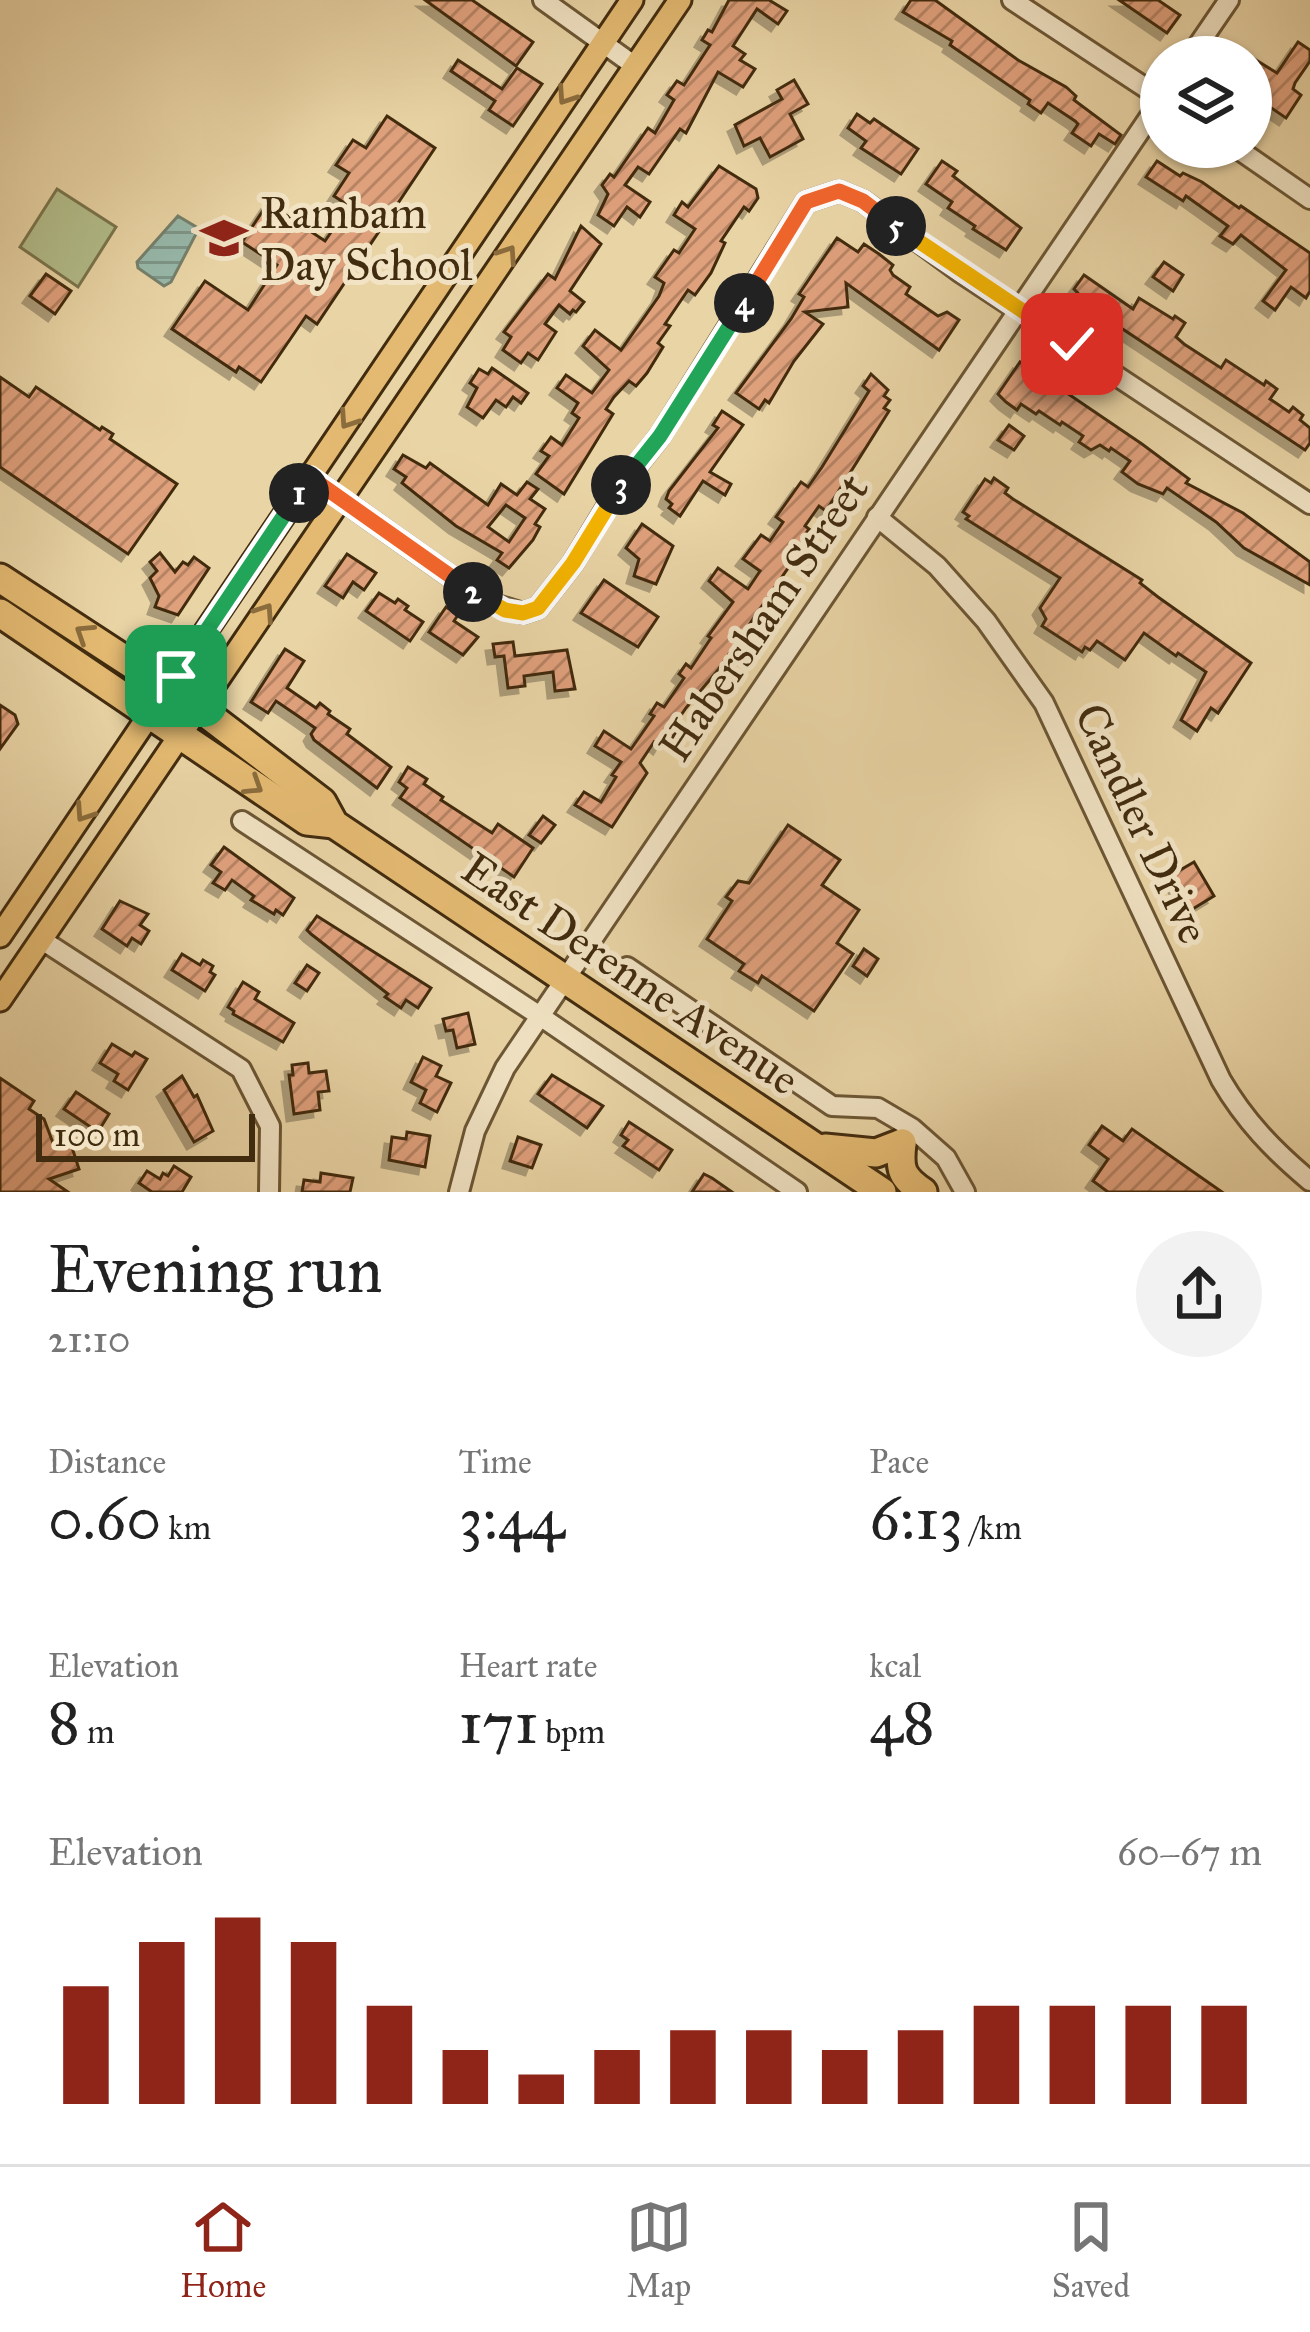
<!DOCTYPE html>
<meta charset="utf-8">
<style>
:root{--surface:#fff;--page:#f2f2f2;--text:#222;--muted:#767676;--line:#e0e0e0;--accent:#8f2418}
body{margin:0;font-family:"IM FELL Great Primer",serif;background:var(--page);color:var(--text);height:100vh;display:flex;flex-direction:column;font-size:45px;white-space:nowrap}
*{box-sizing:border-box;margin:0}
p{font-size:39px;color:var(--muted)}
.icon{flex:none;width:66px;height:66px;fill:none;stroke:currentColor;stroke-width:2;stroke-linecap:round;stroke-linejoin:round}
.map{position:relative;height:1192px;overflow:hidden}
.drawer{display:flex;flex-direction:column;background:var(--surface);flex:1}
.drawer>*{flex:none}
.fabs{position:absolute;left:1140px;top:36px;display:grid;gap:24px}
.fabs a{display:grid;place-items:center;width:132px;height:132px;border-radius:50%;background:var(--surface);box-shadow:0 3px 9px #0004;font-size:60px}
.scale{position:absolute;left:36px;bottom:30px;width:219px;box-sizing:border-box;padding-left:12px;border:6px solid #422c0f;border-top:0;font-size:33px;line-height:42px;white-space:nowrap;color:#422c0f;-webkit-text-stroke:9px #f1e3c4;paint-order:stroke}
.pin{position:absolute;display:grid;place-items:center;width:102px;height:102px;color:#fff;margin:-51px;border-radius:24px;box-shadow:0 6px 18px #0006}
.km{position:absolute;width:60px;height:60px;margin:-30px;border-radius:50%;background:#222;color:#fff;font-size:33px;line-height:60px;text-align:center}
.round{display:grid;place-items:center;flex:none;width:126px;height:126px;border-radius:63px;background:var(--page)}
.head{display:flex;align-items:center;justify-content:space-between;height:204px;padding:0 48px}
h1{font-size:66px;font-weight:600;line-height:90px}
.figures{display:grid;grid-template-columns:repeat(3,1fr);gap:18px;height:204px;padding:12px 48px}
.figures div{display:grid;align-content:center}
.figures b{font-size:60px;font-weight:600}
.figures small{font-size:33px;font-weight:400}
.figures p{font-size:33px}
.chart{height:336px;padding:24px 48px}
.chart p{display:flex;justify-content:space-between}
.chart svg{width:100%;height:216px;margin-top:12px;stroke:var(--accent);stroke-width:6}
.menu{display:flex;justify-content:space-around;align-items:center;height:168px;border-top:3px solid var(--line);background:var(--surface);font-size:33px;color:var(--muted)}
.menu a{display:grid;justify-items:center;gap:6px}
.menu .active{color:var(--accent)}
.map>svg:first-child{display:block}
.garden{fill:#b2bd8a;stroke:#7a744c;stroke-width:3}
.water{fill:url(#water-rules);stroke:#75806c;stroke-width:3}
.building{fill:url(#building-hatch);stroke:#422c0f;stroke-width:3;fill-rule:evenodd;filter:url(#shadow)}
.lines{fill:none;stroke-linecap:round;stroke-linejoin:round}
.minor-casing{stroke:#6c5634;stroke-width:24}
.major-casing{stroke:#422c0f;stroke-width:27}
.highway-casing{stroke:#422c0f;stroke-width:33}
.minor{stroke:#f1e3c4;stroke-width:18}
.major{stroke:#e4ba72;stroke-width:21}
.highway{stroke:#e4ba72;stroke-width:27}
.oneway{stroke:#8b6c3c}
.split-1-casing{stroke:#fff;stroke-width:24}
.split-2-casing{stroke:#fff;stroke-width:24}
.split-3-casing{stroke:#fff;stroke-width:24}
.split-4-casing{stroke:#fff;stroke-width:24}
.split-5-casing{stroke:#fff;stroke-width:24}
.split-6-casing{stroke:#fff;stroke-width:24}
.split-1{stroke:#22a559;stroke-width:15}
.split-2{stroke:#f0652b;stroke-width:15}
.split-3{stroke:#f5b400;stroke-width:15}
.split-4{stroke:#22a559;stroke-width:15}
.split-5{stroke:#f0652b;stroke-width:15}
.split-6{stroke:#f5b400;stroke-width:15}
.labels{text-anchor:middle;stroke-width:10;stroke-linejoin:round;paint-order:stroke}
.poi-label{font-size:45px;fill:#422c0f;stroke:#f1e3c4;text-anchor:start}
.street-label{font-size:45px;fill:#422c0f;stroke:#f1e3c4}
</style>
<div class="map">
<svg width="1310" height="1192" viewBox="0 0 1310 1192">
<defs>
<pattern id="water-rules" width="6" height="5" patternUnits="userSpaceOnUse" patternTransform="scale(3)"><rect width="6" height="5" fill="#97b8aa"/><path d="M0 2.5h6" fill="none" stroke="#7d9689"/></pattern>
<pattern id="building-hatch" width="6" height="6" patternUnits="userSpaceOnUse" patternTransform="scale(3)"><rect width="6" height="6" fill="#dfa07c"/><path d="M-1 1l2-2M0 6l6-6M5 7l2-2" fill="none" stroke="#b68364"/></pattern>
<filter id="shadow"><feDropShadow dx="-7" dy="7" stdDeviation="0" flood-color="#0004"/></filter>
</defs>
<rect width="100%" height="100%" fill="#e9d4a5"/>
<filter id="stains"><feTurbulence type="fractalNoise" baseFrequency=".00167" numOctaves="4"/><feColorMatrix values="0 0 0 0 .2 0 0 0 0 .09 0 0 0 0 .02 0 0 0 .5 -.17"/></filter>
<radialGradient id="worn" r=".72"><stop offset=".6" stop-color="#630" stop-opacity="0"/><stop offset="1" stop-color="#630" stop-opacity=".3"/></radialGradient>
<path class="garden" d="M57 189 116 227 78 287 20 247Z"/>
<path class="water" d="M178 216 198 228 197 232 171 282 164 286 138 268 137 262Z"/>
<g class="building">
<path d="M425 0H472L533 42 516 66Z"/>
<path d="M729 0H769L787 11 778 24 757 9 733 46 745 54 740 60 755 69 743 87 718 72 686 133 680 129 649 174 638 167 625 185 650 202 640 217 627 207 614 226 598 215 608 194 602 185 610 174 614 177 648 128 655 133 674 100 667 95 677 81 684 85 710 45 702 40 708 30 712 32Z"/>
<path d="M911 0H935L1018 60 1066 87 1076 96 1074 100 1121 135 1115 144 1099 134 1091 146 1072 133 1078 124 1075 121 1048 103 1041 113 1028 104 1030 100 950 45 952 41 903 12Z"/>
<path d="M1119 0H1158L1180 15 1167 33Z"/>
<path d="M1298 42 1310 50V61L1295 83 1293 89 1301 95 1286 118 1251 94V57L1277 73Z"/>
<path d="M458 60 502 89 517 68 542 84 513 126 489 110 495 101 451 71Z"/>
<path d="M794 80 808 104 790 114 803 139 770 157 760 138 744 146 735 125 782 99 777 90Z"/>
<path d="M857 114 870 123 874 119 918 149 901 174 861 148 866 141 848 128Z"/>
<path d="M387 116 435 148 317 324 306 316 261 382 239 367 236 372 172 329 205 281 248 310 277 265 242 242 268 203 325 241 349 206 334 196 349 173 336 165 353 140 366 148Z"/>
<path d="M942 161 957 171 953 176 1021 228 1006 250 973 229 975 226 948 208 952 202 926 184Z"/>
<path d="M1157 161 1180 176 1183 173 1202 182 1239 208 1241 206 1310 253V291L1306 298 1291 287 1275 310 1263 301 1286 270 1241 235 1233 244 1220 236 1228 226 1186 196 1183 201 1146 177Z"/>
<path d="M719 166 756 189 758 198 749 211 744 207 721 241 725 243 711 273 695 295 688 290 665 324 670 326 658 343 663 347 647 373 636 386 629 381 614 397 606 409 613 414 564 494 536 474 549 456 541 451 551 437 562 445 579 418 572 413 578 403 557 388 566 375 592 393 609 370 583 346 595 330 621 350 659 296 664 283 655 277 674 250 679 253 695 229 674 215 682 202 688 207Z"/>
<path d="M581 226 601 244 570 291 584 302 576 312 573 310 570 314 559 305 545 324 556 332 538 360 528 353 521 363 503 350 511 337 504 332 548 274 555 279Z"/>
<path d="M837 238 858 252 864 244 879 254 893 265 890 270 893 275 910 287 906 294 938 316 947 312 959 320 939 350 846 283 848 307 805 312 823 324 794 361 769 403 765 400 759 409 736 393 791 319 804 297 799 294Z"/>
<path d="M1164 262 1183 275 1173 291 1153 277Z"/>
<path d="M46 274 71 291 55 314 30 296Z"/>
<path d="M1084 275 1133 309 1139 298 1173 319 1175 316 1185 323 1176 337 1184 344 1221 368 1226 360 1264 385 1266 381 1277 389 1270 399 1289 412 1293 407 1303 415 1300 420 1310 428V443L1305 450 1094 310 1074 289Z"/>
<path d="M1020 362 1058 393 1061 389 1142 444 1189 479 1186 483 1243 513 1310 562V585L1244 548 1216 522 1167 488 1163 494 1138 484 1122 472 1130 461 1111 448 1109 451 1100 445 1091 450 1079 442 1083 436 1062 422 1060 425 1039 411 1036 414 1021 404 1017 410 1006 402 998 394Z"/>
<path d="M492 368 528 393 521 403 513 397 506 407 496 400 483 418 467 407 477 388 470 383 479 369 488 374Z"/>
<path d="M871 374 888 390 884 396 890 400 884 408 889 411 826 511 819 506 805 526 809 529 804 536 808 539 718 670 686 708 673 727 677 730 671 740 666 737 660 747 654 742 640 763 647 773 612 827 575 805 584 792 601 802 616 777 612 775 621 762 595 746 604 731 631 749 654 716 650 714 657 703 664 707 684 678 679 674 686 664 691 668 711 638 708 636 733 602 709 581 718 568 748 589 760 571 743 559 761 535 770 541 783 522 776 517 801 482 808 487 822 467 869 391 863 386Z"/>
<path d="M0 377 29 397 36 387 100 430 102 427 113 434 110 439 177 484 128 554 0 467Z"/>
<path d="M722 411 743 425 710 472 731 484 725 495 703 481 680 516 669 508 672 504 666 499 669 491 718 428 713 425Z"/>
<path d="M1009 425 1024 436 1014 450 998 440Z"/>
<path d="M403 455 426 468 430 463 488 505 501 484 517 495 527 482 538 489 530 499 545 509 535 524 540 527 533 540 509 568 497 560 502 553 456 526 402 483 406 477 394 469ZM506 505 525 518 509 542 488 527Z"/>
<path d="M994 478 1008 488 1005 493 1013 499 1142 580 1140 583 1158 597 1251 663 1218 713 1211 708 1197 731 1181 720 1206 672 1178 653 1176 656 1144 633 1125 660 1097 641 1090 650 1085 647 1082 652 1042 626 1046 619 1040 608 1060 578 966 519 969 516 963 512 985 479 991 483Z"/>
<path d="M642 524 673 546 656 584 634 576 639 559 626 548Z"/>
<path d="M160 553 175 572 183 562 188 565 194 557 209 568 178 615 155 607 159 596 150 578 157 571 150 562Z"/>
<path d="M347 554 376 573 364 590 353 582 343 598 325 586Z"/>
<path d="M604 580 658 617 638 647 581 613Z"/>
<path d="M379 593 395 603 398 599 408 606 405 610 423 622 410 641 366 611Z"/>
<path d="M446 607 458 615 454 621 478 637 463 655 429 632Z"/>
<path d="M513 642 515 656 567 650 575 689 555 691 553 672 524 676 525 686 508 688 504 656 495 657 493 644Z"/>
<path d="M285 649 304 661 287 688 316 708 320 703 330 711 328 714 350 729 347 734 391 767 377 788 314 740 311 734 315 728 298 716 276 701 268 713 251 702Z"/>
<path d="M0 705 15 715 18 724 0 749Z"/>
<path d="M408 767 427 779 424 784 443 797 441 800 492 833 498 824 533 848 514 877 400 798 407 788 399 782Z"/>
<path d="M543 816 555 825 541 843 529 835Z"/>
<path d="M788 825 840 860 822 885 859 910 837 943 853 954 814 1011 762 976 758 983 739 971 744 964 707 939 732 901 726 897 738 881 749 883Z"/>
<path d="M224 847 294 898 283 915 276 910 274 914 251 900 254 896 232 880 225 890 213 883 221 872 211 865Z"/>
<path d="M1194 862 1214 896 1191 910 1170 876Z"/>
<path d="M120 901 148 914 140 925 149 931 141 944 132 938 127 946 102 929Z"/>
<path d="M317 916 431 988 418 1008 406 1000 401 1008 385 997 388 994 311 934 307 930Z"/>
<path d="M864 949 878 959 867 976 853 966Z"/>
<path d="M182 954 200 965 203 960 213 966 210 972 215 975 205 991 172 970Z"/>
<path d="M307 965 319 973 307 991 295 983Z"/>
<path d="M243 982 259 992 255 999 294 1023 283 1042 233 1014 234 1011 228 1007Z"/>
<path d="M468 1013 475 1044 457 1048 453 1030 446 1031 443 1019Z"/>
<path d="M112 1044 132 1056 135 1052 147 1059 128 1090 114 1081 118 1074 100 1063Z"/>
<path d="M423 1057 441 1066 436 1076 451 1083 437 1112 420 1103 426 1090 411 1082Z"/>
<path d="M308 1063 309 1073 326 1071 329 1091 318 1092 320 1110 294 1114 289 1075H293L292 1065Z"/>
<path d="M552 1075 603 1106 587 1128 538 1094Z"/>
<path d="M182 1076 194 1097 197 1095 213 1131 194 1142 164 1090Z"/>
<path d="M0 1078 34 1101 29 1109 44 1119 53 1143 69 1138 79 1169 49 1179 68 1192H0Z"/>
<path d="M76 1092 109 1114 98 1132 64 1109Z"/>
<path d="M629 1122 672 1150 659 1170 623 1146 628 1140 621 1135Z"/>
<path d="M1102 1126 1123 1141 1132 1129 1222 1192H1108L1093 1181 1108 1159 1089 1145Z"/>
<path d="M407 1132 430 1136 425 1167 389 1160 392 1137 406 1139Z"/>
<path d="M518 1137 541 1145 532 1168 510 1161Z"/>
<path d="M174 1166 191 1177 182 1192H152L139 1183 147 1171 160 1179 163 1173 168 1176Z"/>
<path d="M321 1173 353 1178 350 1192H302L304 1180 320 1182Z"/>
<path d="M704 1174 712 1178 732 1192H692Z"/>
</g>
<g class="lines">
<defs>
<g id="minor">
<path d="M543 0 635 66"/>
<path d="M1012 0 1161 98"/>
<path d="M1190 57 1229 0"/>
<path d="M1235 147 1310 199"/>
<path d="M310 477 487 602 523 613 538 608 573 563 616 492 660 436 806 202 839 191 863 201 961 273 1310 504"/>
<path d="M877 517 937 566 986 621 1044 703 1221 1080C1245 1121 1273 1150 1310 1181"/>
<path d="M242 821 540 1016 797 1192"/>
<path d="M42 940 241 1069 270 1126 269 1192"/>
<path d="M627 967 832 1106 878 1108 912 1128 946 1158 965 1192"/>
<path d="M459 1192 475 1131 505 1068 1161 100"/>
</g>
<g id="major">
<path d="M0 936 632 0"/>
<path d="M0 1000 680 0"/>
</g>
<g id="highway">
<path d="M0 578 199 708 322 802 334 824 882 1192"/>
<path d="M0 613 307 821 334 824"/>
<path d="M902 1143C899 1169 901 1177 923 1192"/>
<path d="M825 1148 876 1153 902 1143"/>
</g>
</defs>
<use href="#minor" class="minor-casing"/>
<use href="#major" class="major-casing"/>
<use href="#highway" class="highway-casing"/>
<use href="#minor" class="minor"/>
<use href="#major" class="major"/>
<use href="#highway" class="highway"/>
</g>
<defs><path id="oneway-chevron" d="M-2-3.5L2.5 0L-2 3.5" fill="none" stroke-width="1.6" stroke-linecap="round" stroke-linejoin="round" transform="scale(3)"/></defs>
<g class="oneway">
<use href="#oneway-chevron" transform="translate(566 96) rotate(124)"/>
<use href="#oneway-chevron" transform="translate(508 254) rotate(-56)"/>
<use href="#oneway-chevron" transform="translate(348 420) rotate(124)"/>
<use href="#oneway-chevron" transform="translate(265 612) rotate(-56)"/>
<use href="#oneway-chevron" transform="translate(84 633) rotate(-147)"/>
<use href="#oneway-chevron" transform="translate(254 786) rotate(33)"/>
<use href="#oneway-chevron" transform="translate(84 813) rotate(124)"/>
</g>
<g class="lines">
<defs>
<path id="split-1" d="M176 676 299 493"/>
<path id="split-2" d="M299 493 310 477 473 592"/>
<path id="split-3" d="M473 592 505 610 523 613 538 608 573 563 621 485"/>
<path id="split-4" d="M621 485 660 436 744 303"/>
<path id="split-5" d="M744 303 806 202 839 191 863 201 896 226"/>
<path id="split-6" d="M896 226 1072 344"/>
</defs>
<use href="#split-1" class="split-1-casing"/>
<use href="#split-2" class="split-2-casing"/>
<use href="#split-3" class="split-3-casing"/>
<use href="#split-4" class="split-4-casing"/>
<use href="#split-5" class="split-5-casing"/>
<use href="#split-6" class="split-6-casing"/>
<use href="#split-1" class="split-1"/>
<use href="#split-2" class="split-2"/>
<use href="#split-3" class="split-3"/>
<use href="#split-4" class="split-4"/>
<use href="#split-5" class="split-5"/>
<use href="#split-6" class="split-6"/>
</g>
<defs>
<symbol id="school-bare" viewBox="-9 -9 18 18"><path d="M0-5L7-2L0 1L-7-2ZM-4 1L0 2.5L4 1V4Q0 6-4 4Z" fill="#8f2418" stroke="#f1e3c4" stroke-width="2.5" paint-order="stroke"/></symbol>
</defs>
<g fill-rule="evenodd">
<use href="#school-bare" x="191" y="205" width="66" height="66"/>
</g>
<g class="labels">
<g class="poi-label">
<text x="260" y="228">Rambam<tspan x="260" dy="52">Day School</tspan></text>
</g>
<g class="street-label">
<text transform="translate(763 617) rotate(-56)" y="16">Habersham Street</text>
<text transform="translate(1143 823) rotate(65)" y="16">Candler Drive</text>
<text transform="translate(631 973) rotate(34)" y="16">East Derenne Avenue</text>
</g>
</g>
<rect width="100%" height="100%" filter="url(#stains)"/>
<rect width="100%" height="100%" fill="url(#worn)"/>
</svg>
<div class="fabs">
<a><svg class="icon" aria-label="layers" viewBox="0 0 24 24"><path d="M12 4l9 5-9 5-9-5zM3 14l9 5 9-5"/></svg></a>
</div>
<div class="scale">100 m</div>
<div class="pin" style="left:176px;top:676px;background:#1e9e55"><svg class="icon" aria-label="arrive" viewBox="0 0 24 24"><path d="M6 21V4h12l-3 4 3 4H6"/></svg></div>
<div class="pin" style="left:1072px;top:344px;background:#d93025"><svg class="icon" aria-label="check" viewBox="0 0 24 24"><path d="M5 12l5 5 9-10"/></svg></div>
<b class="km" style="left:299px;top:493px">1</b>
<b class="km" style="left:473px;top:592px">2</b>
<b class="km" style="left:621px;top:485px">3</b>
<b class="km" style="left:744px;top:303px">4</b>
<b class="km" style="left:896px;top:226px">5</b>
</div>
<section class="drawer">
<div class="head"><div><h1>Evening run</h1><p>21:10</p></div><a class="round"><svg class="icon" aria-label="share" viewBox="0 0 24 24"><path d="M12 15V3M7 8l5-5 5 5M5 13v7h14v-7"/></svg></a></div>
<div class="figures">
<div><p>Distance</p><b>0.60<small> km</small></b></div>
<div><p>Time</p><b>3:44</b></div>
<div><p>Pace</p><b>6:13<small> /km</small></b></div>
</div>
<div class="figures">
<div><p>Elevation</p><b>8<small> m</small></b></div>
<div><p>Heart rate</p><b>171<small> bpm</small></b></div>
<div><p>kcal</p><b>48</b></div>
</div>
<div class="chart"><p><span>Elevation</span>60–67 m</p>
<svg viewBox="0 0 160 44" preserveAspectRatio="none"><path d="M5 44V20M15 44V11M25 44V6M35 44V11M45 44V24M55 44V33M65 44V38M75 44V33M85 44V29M95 44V29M105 44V33M115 44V29M125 44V24M135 44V24M145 44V24M155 44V24"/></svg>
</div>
</section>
<nav class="menu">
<a class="active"><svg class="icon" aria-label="home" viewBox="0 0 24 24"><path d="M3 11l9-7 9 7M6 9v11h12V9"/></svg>Home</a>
<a><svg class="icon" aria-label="map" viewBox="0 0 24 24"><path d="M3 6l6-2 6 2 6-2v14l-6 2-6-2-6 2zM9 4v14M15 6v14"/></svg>Map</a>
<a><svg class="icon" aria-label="saved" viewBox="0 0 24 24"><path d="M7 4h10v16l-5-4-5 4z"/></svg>Saved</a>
</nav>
